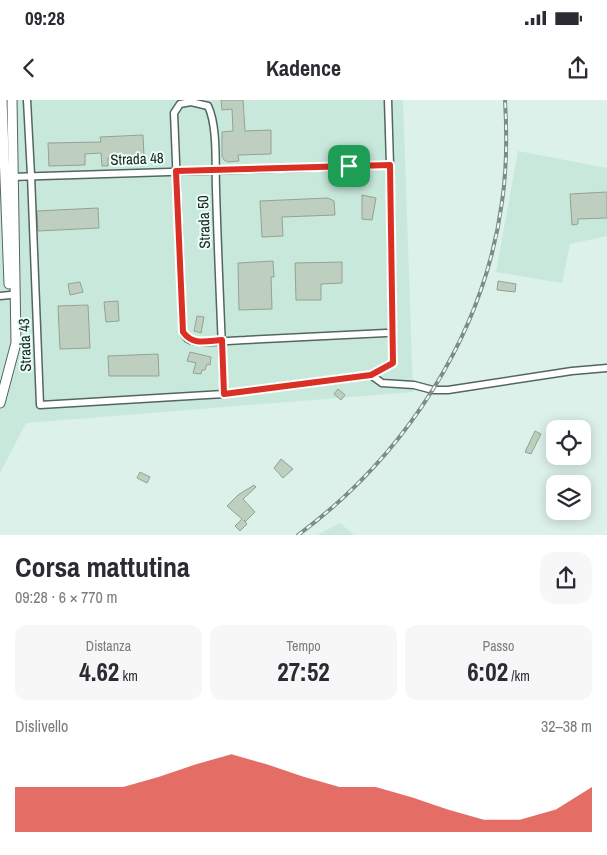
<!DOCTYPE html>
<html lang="it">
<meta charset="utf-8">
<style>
:root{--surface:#fff;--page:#f7f7f7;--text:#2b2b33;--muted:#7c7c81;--accent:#d93025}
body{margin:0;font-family:"Archivo Narrow",sans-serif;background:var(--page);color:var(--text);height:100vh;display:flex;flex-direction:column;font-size:19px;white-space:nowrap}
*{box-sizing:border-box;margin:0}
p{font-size:16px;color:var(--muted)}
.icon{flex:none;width:28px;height:28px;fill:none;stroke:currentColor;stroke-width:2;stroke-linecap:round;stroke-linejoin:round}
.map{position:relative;height:435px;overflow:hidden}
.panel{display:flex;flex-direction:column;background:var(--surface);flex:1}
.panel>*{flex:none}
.buttons{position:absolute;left:546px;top:320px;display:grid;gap:10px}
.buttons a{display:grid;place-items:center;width:45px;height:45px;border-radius:10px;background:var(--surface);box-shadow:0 2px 12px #0003;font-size:25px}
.pin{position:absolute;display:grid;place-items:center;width:42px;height:42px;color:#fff;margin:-21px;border-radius:10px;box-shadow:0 2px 8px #0006}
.round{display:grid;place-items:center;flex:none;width:52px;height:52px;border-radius:15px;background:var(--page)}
.summary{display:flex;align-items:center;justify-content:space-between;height:85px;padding:0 15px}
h1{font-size:28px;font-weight:700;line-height:38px}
.metrics{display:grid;grid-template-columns:repeat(3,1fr);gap:8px;height:85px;padding:5px 15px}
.metrics div{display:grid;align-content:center;border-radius:12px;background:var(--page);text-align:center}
.metrics b{font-size:25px;font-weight:700}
.metrics small{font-size:14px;font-weight:400}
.metrics p{font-size:14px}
.chart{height:140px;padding:10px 15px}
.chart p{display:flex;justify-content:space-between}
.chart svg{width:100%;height:90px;margin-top:5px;fill:var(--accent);opacity:.7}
.status{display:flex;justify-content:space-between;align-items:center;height:35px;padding:0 25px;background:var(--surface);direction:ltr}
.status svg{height:14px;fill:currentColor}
header{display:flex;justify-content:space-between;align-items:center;height:65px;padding:0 15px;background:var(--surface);font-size:22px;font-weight:700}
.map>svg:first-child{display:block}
.built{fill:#c9e8dc}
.building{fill:#becebf;stroke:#94a295}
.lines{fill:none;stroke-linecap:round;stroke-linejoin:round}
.street-casing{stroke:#53665f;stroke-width:9}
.secondary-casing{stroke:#53665f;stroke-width:11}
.street{stroke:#fff;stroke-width:6}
.secondary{stroke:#fff;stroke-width:9}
.rail-casing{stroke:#7d8c87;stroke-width:4}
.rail{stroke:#e8fef6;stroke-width:2;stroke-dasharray:5.5;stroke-linecap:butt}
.route-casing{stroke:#fff;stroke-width:10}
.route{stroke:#d93025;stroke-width:6}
.labels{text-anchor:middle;stroke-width:4;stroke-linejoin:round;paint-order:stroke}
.street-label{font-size:15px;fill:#18201d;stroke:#e8fef6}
</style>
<div class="status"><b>09:28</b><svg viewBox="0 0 49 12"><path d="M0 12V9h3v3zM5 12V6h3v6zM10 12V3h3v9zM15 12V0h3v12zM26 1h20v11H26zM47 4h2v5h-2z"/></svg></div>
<header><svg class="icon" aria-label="back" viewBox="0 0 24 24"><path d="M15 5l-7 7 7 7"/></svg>Kadence<svg class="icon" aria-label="share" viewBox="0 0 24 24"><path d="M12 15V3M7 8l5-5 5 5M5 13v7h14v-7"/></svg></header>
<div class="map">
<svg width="607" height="435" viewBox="0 0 607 435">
<rect width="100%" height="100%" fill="#dbf1e9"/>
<g class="built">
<path d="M0 0H403L413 292 26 323 0 373Z"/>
<path d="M518 51 607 68V136L570 144 562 183 496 172Z"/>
<path d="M340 423 354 435H317Z"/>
</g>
<g class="building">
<path d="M221 0H243L245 31 271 30V54L238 55 239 61 228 62 224 60 222 56V32L233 31 232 9 222 10Z"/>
<path d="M143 35 144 56 108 58V66H102L101 53 85 54V65L49 66 48 43 101 42 100 37Z"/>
<path d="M607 92V118L578 119V124L572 125 570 94Z"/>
<path d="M362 95 376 98 372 120 362 119Z"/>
<path d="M328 98 334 101 335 115 282 117 283 136 262 137 260 101Z"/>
<path d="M98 108 99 128 38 131 37 111Z"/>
<path d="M273 161 274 177H271L272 209 239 210 238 163Z"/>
<path d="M342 162V183L321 184V200H296L295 163Z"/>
<path d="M498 181 516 184 515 192 497 190Z"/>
<path d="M80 182 83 192 70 195 68 184Z"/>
<path d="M118 201 119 221 106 222 104 202Z"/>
<path d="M88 205 90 248 60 249 58 206Z"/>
<path d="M197 216 204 217 201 233 194 231Z"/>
<path d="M190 252 211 257 210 265 207 264 205 270H202L201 274 193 273 196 263 187 261Z"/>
<path d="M158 254 159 276H109L108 256Z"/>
<path d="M338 289 345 295 341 300 334 294Z"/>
<path d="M535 331 541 334 531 354 525 352Z"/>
<path d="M281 359 293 369 283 378 274 368Z"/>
<path d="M140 372 150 377 147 383 137 378Z"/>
<path d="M254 385 256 387 243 399 255 412 245 422 244 420 247 424 240 431 235 426 242 419 227 406 238 395Z"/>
</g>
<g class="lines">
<defs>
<g id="street">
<path d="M27 0 31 75 40 305 224 294 371 275 393 263 390 65 388 0"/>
<path d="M11 77 390 65"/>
<path d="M0 196 10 195"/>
<path d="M371 275 382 283 414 285 433 290H448L572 271 607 268"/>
<path d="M224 294C221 226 218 157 216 89 215 66 218 27 208 6L191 2 180 4 174 13 183 232C184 235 186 237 188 239 196 245 234 240 245 240L386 233"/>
</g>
<g id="secondary">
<path d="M2 0 9 184"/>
<path d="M0 303 16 243 12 0"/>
</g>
</defs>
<use href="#street" class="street-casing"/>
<use href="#secondary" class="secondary-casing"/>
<use href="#street" class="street"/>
<use href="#secondary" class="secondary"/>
<defs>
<path id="rail" d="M298 435C405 356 484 235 502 102 507 68 507 34 505 0"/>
</defs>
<use href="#rail" class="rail-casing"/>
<use href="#rail" class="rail"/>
</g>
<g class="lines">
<defs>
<path id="route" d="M390 65 393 263 371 275 224 294 222 240C207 241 193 246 183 232L176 71Z"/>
</defs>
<use href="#route" class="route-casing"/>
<use href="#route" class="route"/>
</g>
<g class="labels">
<g class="street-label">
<text transform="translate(137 59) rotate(-2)" y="5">Strada 48</text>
<text transform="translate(204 122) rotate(-92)" y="5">Strada 50</text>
<text transform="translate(25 245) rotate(-92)" y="5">Strada 43</text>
</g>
</g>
</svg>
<div class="buttons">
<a><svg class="icon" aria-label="locate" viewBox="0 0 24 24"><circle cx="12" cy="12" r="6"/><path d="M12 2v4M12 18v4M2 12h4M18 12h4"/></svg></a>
<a><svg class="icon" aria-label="layers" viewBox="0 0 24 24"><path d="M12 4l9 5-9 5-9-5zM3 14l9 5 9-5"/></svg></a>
</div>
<div class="pin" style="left:349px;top:66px;background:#1e9e55"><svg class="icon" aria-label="arrive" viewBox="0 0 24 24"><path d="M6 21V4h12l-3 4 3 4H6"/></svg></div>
</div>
<section class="panel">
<div class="summary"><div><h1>Corsa mattutina</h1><p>09:28 · 6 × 770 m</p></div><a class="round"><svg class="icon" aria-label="share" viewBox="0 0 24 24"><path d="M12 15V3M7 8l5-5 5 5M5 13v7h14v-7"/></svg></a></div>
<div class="metrics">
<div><p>Distanza</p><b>4.62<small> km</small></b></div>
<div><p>Tempo</p><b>27:52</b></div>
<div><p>Passo</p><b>6:02<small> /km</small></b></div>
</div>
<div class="chart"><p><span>Dislivello</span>32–38 m</p>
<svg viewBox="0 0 160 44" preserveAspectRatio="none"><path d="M0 44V22L10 22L20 22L30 22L40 17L50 11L60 6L70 11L80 17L90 22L100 22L110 27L120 33L130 38L140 38L150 33L160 22V44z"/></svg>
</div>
</section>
